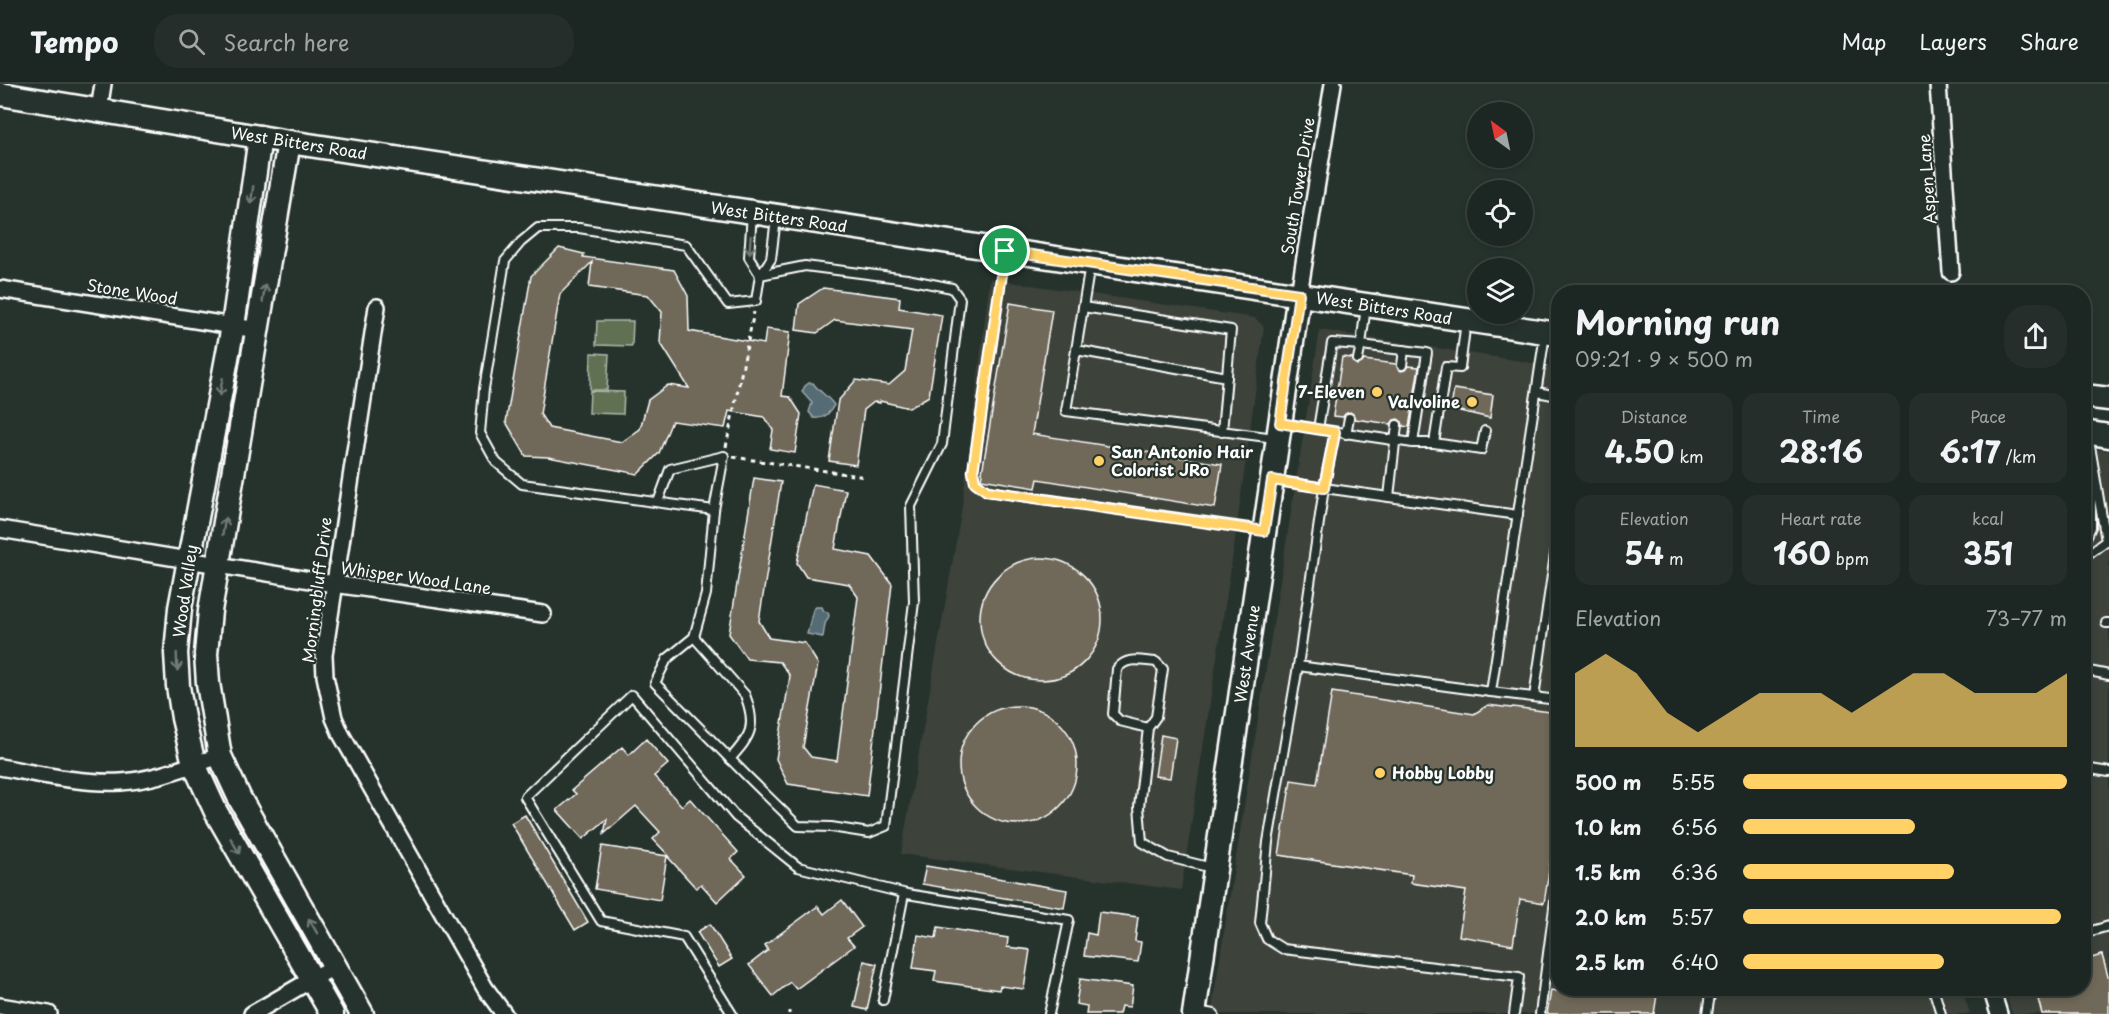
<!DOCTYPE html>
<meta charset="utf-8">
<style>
:root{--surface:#1c2622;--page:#252e2a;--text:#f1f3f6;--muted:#a0a5a5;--line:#3a4340;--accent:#ffd166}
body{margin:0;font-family:"Playpen Sans",sans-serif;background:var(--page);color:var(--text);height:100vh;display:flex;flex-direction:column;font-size:22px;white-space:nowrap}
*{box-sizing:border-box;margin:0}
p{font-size:20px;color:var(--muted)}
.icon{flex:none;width:33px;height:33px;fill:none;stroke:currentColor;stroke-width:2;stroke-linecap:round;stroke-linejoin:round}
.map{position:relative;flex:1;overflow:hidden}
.sheet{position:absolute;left:1551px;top:201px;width:540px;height:711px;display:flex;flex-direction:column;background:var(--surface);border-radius:24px;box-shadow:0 3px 9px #0003,0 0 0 2px var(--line)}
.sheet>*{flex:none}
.needle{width:39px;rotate:327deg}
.tools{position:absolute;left:1467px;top:18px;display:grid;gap:12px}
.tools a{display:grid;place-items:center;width:66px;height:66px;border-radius:50%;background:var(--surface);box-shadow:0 3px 9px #0003,0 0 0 2px var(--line);font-size:30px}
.pin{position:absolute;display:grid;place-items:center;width:51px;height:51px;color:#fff;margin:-26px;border:3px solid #fff;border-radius:50%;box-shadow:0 2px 6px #0007}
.round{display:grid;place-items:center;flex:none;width:63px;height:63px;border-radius:24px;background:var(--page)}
.head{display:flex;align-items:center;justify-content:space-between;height:102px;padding:0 24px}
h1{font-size:33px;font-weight:700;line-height:45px}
.figures{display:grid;grid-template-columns:repeat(3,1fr);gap:9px;height:102px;padding:6px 24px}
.figures div{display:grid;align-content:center;border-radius:15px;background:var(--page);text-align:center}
.figures b{font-size:30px;font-weight:700}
.figures small{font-size:16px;font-weight:400}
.figures p{font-size:16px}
.chart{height:168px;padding:12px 24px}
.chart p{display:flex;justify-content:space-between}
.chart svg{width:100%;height:108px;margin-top:6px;fill:var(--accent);opacity:.7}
ul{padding:0 24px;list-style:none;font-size:20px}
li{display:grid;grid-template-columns:96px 72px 1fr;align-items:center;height:45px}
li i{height:15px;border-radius:8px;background:var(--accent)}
header{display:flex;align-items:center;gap:36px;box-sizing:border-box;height:84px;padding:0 30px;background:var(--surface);border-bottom:2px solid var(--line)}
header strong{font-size:28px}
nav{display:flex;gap:33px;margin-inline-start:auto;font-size:21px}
.search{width:420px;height:54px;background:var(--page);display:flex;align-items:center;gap:15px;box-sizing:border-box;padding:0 21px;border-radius:24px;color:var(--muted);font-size:22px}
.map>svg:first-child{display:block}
.built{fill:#3c433a}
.green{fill:#607153;stroke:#b0b8a9;stroke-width:1.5}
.water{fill:#576c75;stroke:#9aa7ac;stroke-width:1.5}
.building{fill:#706858;stroke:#fff;stroke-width:1.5;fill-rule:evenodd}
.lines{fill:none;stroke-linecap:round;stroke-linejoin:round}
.lane-casing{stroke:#fff;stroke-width:12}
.street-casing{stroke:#fff;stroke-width:20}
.secondary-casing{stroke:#fff;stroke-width:27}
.path{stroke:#fff;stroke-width:3;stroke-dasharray:4.5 4.5;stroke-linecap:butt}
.lane{stroke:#26332d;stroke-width:8}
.street{stroke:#26332d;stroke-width:15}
.secondary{stroke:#26332d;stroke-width:22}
.oneway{stroke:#727a76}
.route-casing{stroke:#fff;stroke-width:12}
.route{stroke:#ffd166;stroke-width:8}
.poi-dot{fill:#ffd166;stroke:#26332d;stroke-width:2}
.labels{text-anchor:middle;stroke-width:4.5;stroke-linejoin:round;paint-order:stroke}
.street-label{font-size:16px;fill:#fff;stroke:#26332d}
.poi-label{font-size:16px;font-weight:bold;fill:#fff;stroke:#26332d;text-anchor:end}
</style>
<header>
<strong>Tempo</strong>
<div class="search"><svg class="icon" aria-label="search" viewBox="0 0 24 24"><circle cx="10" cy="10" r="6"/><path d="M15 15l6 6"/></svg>Search here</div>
<nav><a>Map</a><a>Layers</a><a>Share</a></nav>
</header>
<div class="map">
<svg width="2109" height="930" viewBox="0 0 2109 930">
<rect width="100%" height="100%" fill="#26332d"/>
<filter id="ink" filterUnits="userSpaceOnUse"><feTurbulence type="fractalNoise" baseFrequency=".0167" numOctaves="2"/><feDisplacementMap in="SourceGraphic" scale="12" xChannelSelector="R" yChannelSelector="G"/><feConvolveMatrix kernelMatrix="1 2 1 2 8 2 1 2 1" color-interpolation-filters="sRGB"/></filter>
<g filter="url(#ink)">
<g class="built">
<path d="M990 195 1255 234 1264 243 1234 463 1181 806 901 770 961 430Z"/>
<path d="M1320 246 1558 283V904L1962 905 1970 930H1211Z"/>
<path d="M2084 363 2109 367V930H2012L2004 905 2084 904Z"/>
</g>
<g class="green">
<path d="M597 237H633L632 262 596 261Z"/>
<path d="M591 269 609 270 607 306H590Z"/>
<path d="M590 307 624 308 623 330 589 329Z"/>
</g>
<g class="water">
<path d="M809 299H813C820 309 827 311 834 321 830 329 823 335 814 334L809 328 812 319 802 308 805 302Z"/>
<path d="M816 523H822L824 527 828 528 829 532 825 540 823 553 807 550 813 526Z"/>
</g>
<g class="building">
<path d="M559 164 584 170 583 173 674 186 688 212 689 247 764 260 766 245 790 248 782 312 790 313 801 330 795 369 770 365 773 346 764 333 729 327 725 344 672 337 659 369 638 390 548 373 526 372 506 338 531 192ZM592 178 589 203 648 211 662 228 660 258 689 304 668 301 648 316 640 345 622 358 549 344 540 330 560 210Z"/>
<path d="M823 204 900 214 899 224 942 231 929 312 909 324 880 317V319L874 318 864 326 856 381 829 377 838 317 856 296 889 301 905 287 912 246 835 236 817 249 796 246 799 220Z"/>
<path d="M1010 219 1052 226 1032 350 1222 380 1215 424 1038 395 1036 404 981 395Z"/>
<path d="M1342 273 1352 274 1354 279 1357 281 1362 279 1364 276 1396 280 1401 287 1405 286 1408 282 1419 283 1409 343 1403 342 1402 338 1398 335 1394 336 1391 340 1355 335 1353 330 1350 328 1345 330 1343 333 1333 332Z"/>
<path d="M1454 305 1493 311 1490 334 1451 325Z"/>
<path d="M754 394 781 398 759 537 769 554 805 559 818 580 803 663 811 673 837 677 858 513 849 500 806 493 797 479 813 400 846 406 835 465 871 472 892 500 867 712 788 700 776 675 790 592 780 578 747 575 729 550Z"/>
<circle cx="1041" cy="535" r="61"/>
<path d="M1332 608 1474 630 1488 621 1511 624 1513 623 1550 628 1558 640V731L1544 819 1520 815 1513 861 1459 852 1466 807 1411 799 1412 791 1279 771 1291 696 1317 700Z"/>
<circle cx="1018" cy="681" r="59"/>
<path d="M1161 651 1176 654 1170 694 1155 692Z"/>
<path d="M646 655 668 680 654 692 682 722 690 715 738 768 731 775 746 791 717 818 701 800 696 804 667 772 670 773 653 755 660 748 636 722 604 750 607 735 583 755 557 726 576 710 572 706 622 663 629 671Z"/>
<path d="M525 731 588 838 575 846 511 739Z"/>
<path d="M602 762 667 772 660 816 595 805Z"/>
<path d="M926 782 1067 806 1064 824 922 800Z"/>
<path d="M842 816 862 843 847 854 854 862 796 905 790 898 773 912 749 881 768 866 765 861 818 822 824 830Z"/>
<path d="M1099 828 1138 833 1135 857 1141 858 1138 878 1084 872 1087 849 1096 851Z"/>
<path d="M710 840 732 875 719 883 697 848Z"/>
<path d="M938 843 1008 854 1007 863 1030 866 1024 905 1000 902 999 906 934 897 936 887 913 884 918 851 936 854Z"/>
<path d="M2102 871 2109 896V930H2042L2035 904H2084V876Z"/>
<path d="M864 877 877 880 867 926 854 923Z"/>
<path d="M1080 895 1133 902 1130 923 1121 922 1119 930H1086L1087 922 1076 920Z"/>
<path d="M1570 904H1658L1654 930H1547L1551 906 1570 909Z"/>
</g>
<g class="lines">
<defs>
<g id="lane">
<path d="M752 129 749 173 760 191"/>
<path d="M1005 169 973 387 975 398 987 407 1263 446"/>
<path d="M1090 181 1066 327 1275 354"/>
<path d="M760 191 805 182 907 195 952 204 960 215 942 360 911 422 914 518 886 742 869 749 831 743 798 742 746 691 655 599 667 575 694 553 706 510 714 426 522 400 496 378 480 349 484 305 505 177 521 158 538 144H579L686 161 728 220 756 217 760 191 771 175 776 134"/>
<path d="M1083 223 1231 246 1222 348"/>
<path d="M1466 237 1460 284 1446 283 1434 359 1481 366 1485 347"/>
<path d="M1076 266 1227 293"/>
<path d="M1358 275 1361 261 1427 269 1413 359 1318 345 1332 259 1361 261 1366 222"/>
<path d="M1402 281 1404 266"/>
<path d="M1537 308 1558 312"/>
<path d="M1281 339 1318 345"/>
<path d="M1335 348 1324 404 1518 431"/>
<path d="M1346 350 1349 334"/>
<path d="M1413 359H1434"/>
<path d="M1273 396 1324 404 1298 582 1491 608 1545 250"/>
<path d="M1389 413 1397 341"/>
<path d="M658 418 670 385 724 372 714 426"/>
<path d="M2084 458 2091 443V416L2094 399"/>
<path d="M2084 473 2106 457 2088 350"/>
<path d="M2106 539H2109"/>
<path d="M694 553 745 611C757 642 751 652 730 675"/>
<path d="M1298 582 1268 758 1260 839 1267 855 1283 865 1519 893 1514 930"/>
<path d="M2084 586 2109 591"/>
<path d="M1491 608 1558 616"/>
<path d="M1534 613 1558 450"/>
<path d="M1148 644 1120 637 1113 630 1117 585C1127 572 1141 577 1156 578L1163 585 1156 633 1148 644 1139 723 1142 758 1168 773 1212 784"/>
<path d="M2084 684 2109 688"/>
<path d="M2084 849 2109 842"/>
<path d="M1933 904 1941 930"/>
<path d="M883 916 904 810"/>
<path d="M1196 927 1214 930"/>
<path d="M732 930 684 853 601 837 525 713 632 611 736 733 798 783 907 810 1069 836 1049 930"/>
<path d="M1540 930 1557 801 1558 800"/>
<path d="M1707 930 1711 904"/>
</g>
<g id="street">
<path d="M1938 0 1951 188"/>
<path d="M99 26 103 0"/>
<path d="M0 205 258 246"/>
<path d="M1299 210 1333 0"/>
<path d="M377 223 324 571 325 592 334 634 341 650 485 904 504 930"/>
<path d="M0 445 334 500 543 530"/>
<path d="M0 683C39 690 81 700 121 698 154 696 188 682 220 672"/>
<path d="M1991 904 1999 930"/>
<path d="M0 922 49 930"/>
<path d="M252 930 335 882"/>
</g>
<g id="secondary">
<path d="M0 10 289 58 1558 250"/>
<path d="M260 53 233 242 180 524 176 569 178 602 183 634 194 680 216 728 332 930"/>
<path d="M289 58 210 527 206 570 208 599 220 672 240 715 362 930"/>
<path d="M2084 312 2109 315"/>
<path d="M2084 348 2109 352"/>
<path d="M1194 930 1299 210"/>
</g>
</defs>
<use href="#lane" class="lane-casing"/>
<use href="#street" class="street-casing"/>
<use href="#secondary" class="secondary-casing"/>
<g class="path">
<path d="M726 363 754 228"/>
<path d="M733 373 866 393"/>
<path d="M789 930V927"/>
</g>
<use href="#lane" class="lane"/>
<use href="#street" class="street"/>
<use href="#secondary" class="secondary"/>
</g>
<defs><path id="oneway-shaft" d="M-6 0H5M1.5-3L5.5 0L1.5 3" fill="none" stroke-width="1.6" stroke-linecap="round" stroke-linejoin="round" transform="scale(1.5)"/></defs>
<g class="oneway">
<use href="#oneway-shaft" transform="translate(252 111) rotate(98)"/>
<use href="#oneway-shaft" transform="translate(750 161) rotate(94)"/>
<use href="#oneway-shaft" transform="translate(264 209) rotate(-81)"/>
<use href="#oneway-shaft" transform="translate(221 303) rotate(101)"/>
<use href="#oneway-shaft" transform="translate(224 442) rotate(-80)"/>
<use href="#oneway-shaft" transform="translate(177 578) rotate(88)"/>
<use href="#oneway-shaft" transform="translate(235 762) rotate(60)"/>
<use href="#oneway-shaft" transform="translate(313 842) rotate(-120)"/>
</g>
</g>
<g class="lines" filter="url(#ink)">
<defs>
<path id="route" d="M1005 167 1299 210 1280 339 1335 348 1324 404 1272 396 1264 447 987 407 975 398 973 387Z"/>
</defs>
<use href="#route" class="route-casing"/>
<use href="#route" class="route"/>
</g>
<g class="poi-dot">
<circle cx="1377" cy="308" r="6"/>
<circle cx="1472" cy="318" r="6"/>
<circle cx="1099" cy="377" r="6"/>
<circle cx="1380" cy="689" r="6"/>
</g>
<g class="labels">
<g class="street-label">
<text transform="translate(299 59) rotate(9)" y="6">West Bitters Road</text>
<text transform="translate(1927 95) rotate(-94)" y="6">Aspen Lane</text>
<text transform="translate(1298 102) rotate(-81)" y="6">South Tower Drive</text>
<text transform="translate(779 133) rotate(8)" y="6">West Bitters Road</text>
<text transform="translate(132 208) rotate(9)" y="6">Stone Wood</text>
<text transform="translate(1384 224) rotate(9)" y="6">West Bitters Road</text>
<text transform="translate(416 494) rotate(8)" y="6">Whisper Wood Lane</text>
<text transform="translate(317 506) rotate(-83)" y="6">Morningbluff Drive</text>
<text transform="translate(185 507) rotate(-82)" y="6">Wood Valley</text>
<text transform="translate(1247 570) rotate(-82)" y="6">West Avenue</text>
</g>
<g class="poi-label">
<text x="1365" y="314">7-Eleven</text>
<text x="1460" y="324">Valvoline</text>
<text x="1111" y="374" text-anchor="start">San Antonio Hair<tspan x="1111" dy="18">Colorist JRo</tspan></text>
<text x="1392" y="695" text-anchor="start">Hobby Lobby</text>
</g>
</g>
</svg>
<div class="tools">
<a><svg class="needle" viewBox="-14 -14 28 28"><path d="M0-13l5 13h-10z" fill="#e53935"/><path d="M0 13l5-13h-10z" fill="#a0a5a5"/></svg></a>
<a><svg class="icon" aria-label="locate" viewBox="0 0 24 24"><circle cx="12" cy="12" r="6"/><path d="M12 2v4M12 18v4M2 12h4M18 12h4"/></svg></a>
<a><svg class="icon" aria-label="layers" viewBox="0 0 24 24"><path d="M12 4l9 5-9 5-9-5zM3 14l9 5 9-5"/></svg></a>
</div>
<div class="pin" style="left:1005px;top:167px;background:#1e9e55"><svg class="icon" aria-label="arrive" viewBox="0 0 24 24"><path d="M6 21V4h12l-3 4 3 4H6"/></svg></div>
<section class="sheet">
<div class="head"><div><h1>Morning run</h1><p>09:21 · 9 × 500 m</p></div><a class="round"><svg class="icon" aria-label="share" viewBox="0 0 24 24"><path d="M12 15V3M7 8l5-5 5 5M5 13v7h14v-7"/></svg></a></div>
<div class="figures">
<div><p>Distance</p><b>4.50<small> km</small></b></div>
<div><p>Time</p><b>28:16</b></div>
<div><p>Pace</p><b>6:17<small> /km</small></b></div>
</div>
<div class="figures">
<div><p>Elevation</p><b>54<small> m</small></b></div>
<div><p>Heart rate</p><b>160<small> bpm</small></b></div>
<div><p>kcal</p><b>351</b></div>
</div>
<div class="chart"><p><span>Elevation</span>73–77 m</p>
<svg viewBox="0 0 160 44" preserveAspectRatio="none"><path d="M0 44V14L10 6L20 14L30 30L40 38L50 30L60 22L70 22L80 22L90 30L100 22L110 14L120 14L130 22L140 22L150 22L160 14V44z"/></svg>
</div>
<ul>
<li><b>500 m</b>5:55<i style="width:100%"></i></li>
<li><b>1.0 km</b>6:56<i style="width:53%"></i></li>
<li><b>1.5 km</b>6:36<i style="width:65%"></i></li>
<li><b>2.0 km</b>5:57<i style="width:98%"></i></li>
<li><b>2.5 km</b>6:40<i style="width:62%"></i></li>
</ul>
</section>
</div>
